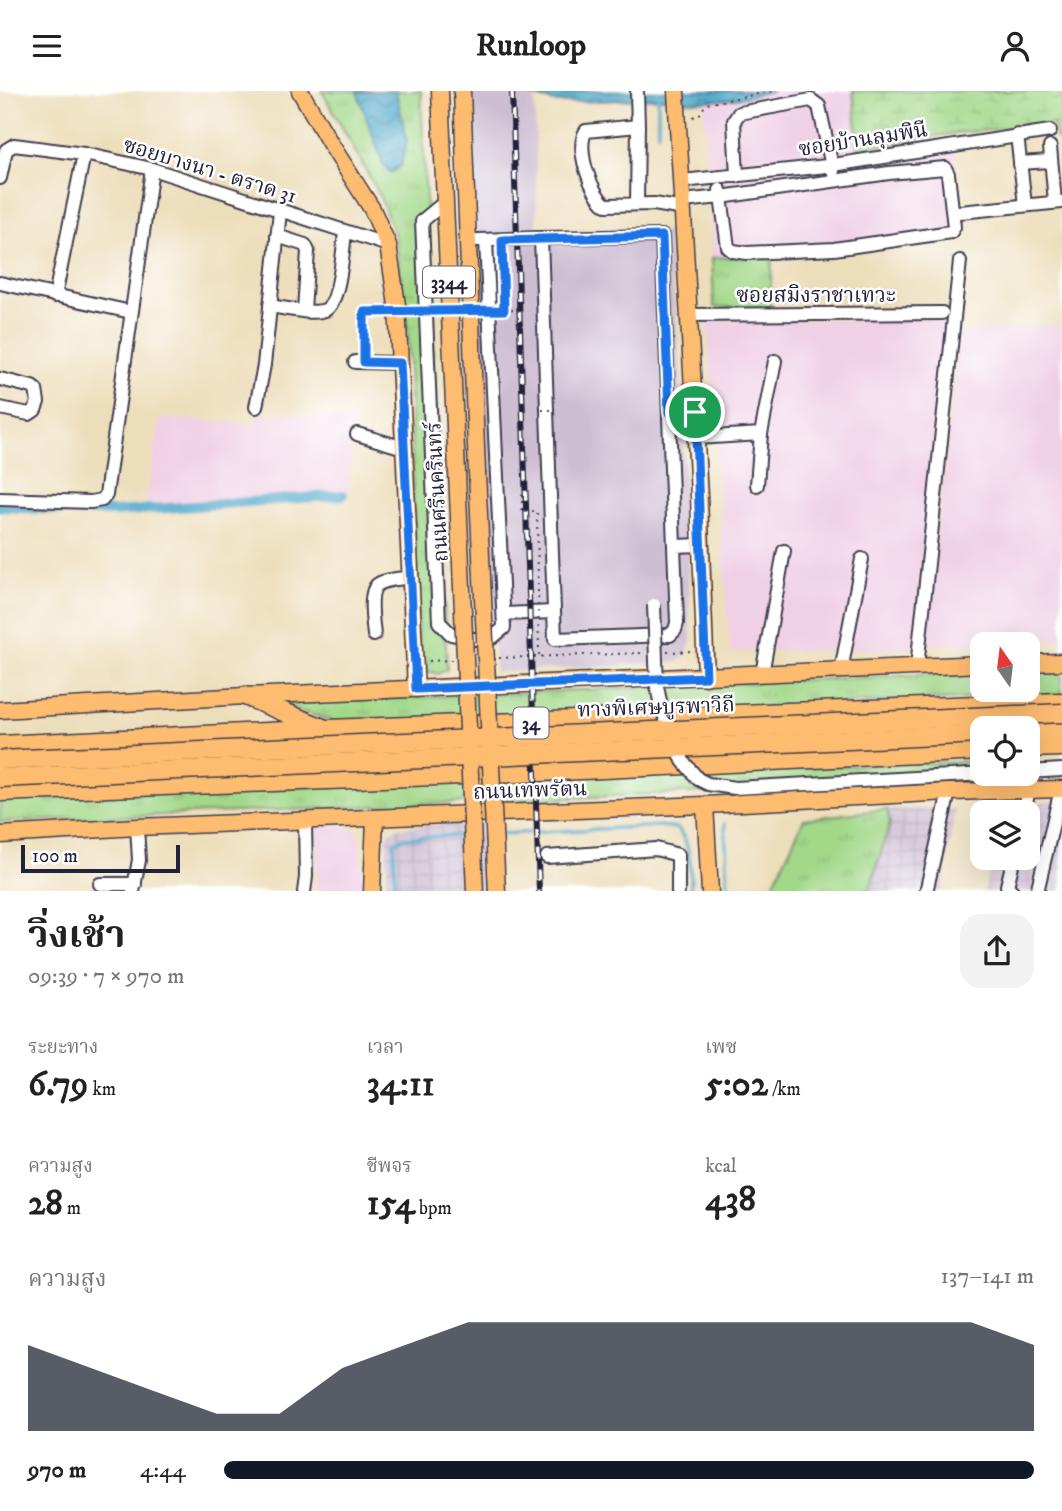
<!DOCTYPE html>
<html lang="th">
<meta charset="utf-8">
<style>
:root{--surface:#fff;--page:#f2f2f2;--text:#222;--muted:#767676;--accent:#111827}
body{margin:0;font-family:"IM FELL DW Pica","Noto Serif Thai",serif;background:var(--page);color:var(--text);height:100vh;display:flex;flex-direction:column;font-size:26px;white-space:nowrap}
*{box-sizing:border-box;margin:0}
p{font-size:23px;color:var(--muted)}
.icon{flex:none;width:38px;height:38px;fill:none;stroke:currentColor;stroke-width:2;stroke-linecap:round;stroke-linejoin:round}
.map{position:relative;height:800px;overflow:hidden}
.sheet{display:flex;flex-direction:column;background:var(--surface);flex:1}
.sheet>*{flex:none}
.needle{width:46px;rotate:346deg}
.tools{position:absolute;left:970px;top:541px;display:grid;gap:14px}
.tools a{display:grid;place-items:center;width:70px;height:70px;border-radius:14px;background:var(--surface);box-shadow:0 7px 28px #0002;font-size:35px}
.scale{position:absolute;left:21px;bottom:18px;width:159px;box-sizing:border-box;padding-left:7px;border:4px solid #22223b;border-top:0;font-size:19px;line-height:24px;white-space:nowrap;color:#22223b;-webkit-text-stroke:5px #fff;paint-order:stroke}
.pin{position:absolute;display:grid;place-items:center;width:60px;height:60px;color:#fff;margin:-30px;border:4px solid #fff;border-radius:50%;box-shadow:0 2px 7px #0007}
.round{display:grid;place-items:center;flex:none;width:74px;height:74px;border-radius:21px;background:var(--page)}
.headline{display:flex;align-items:center;justify-content:space-between;height:119px;padding:0 28px}
h1{font-size:38px;font-weight:700;line-height:52px}
.figures{display:grid;grid-template-columns:repeat(3,1fr);gap:10px;height:119px;padding:7px 28px}
.figures div{display:grid;align-content:center}
.figures b{font-size:35px;font-weight:700}
.figures small{font-size:19px;font-weight:400}
.figures p{font-size:19px}
.chart{height:196px;padding:14px 28px}
.chart p{display:flex;justify-content:space-between}
.chart svg{width:100%;height:126px;margin-top:7px;fill:var(--accent);opacity:.7}
ul{padding:0 28px;list-style:none;font-size:23px}
li{display:grid;grid-template-columns:112px 84px 1fr;align-items:center;height:52px}
li i{height:18px;border-radius:9px;background:var(--accent)}
header{display:flex;justify-content:space-between;align-items:center;height:91px;padding:0 28px;background:var(--surface);font-size:32px;font-weight:700}
.map>svg:first-child{display:block}
.built{fill:#f0d0e5}
.industrial{fill:url(#industrial-grid)}
.railway{fill:#cebed2}
.grass{fill:url(#grass-tufts);stroke:#627d62;stroke-width:2}
.wetland{fill:url(#wetland-marsh);stroke:#627d62;stroke-width:2}
.water{fill:url(#water-waves);stroke:#366482;stroke-width:2}
.lines{fill:none;stroke-linecap:round;stroke-linejoin:round}
.stream{stroke:#4aa5c8;stroke-width:3.5}
.canal{stroke:#4aa5c8;stroke-width:10}
.minor-casing{stroke:#403e4e;stroke-width:16}
.major-casing{stroke:#403e4e;stroke-width:19}
.highway-casing{stroke:#403e4e;stroke-width:21}
.path{stroke:#403e4e;stroke-width:2;stroke-dasharray:2 5;stroke-linecap:butt}
.minor{stroke:#fff;stroke-width:12}
.major{stroke:#fdbc6f;stroke-width:16}
.highway{stroke:#fdbc6f;stroke-width:18}
.rail-casing{stroke:#22223b;stroke-width:6}
.rail{stroke:#fff;stroke-width:3.5;stroke-dasharray:10;stroke-linecap:butt}
.minor-bridge-casing{stroke:#403e4e;stroke-width:16;stroke-linecap:butt}
.major-bridge-casing{stroke:#403e4e;stroke-width:19;stroke-linecap:butt}
.highway-bridge-casing{stroke:#403e4e;stroke-width:21;stroke-linecap:butt}
.path-bridge{stroke:#403e4e;stroke-width:2;stroke-dasharray:2 5;stroke-linecap:butt}
.minor-bridge{stroke:#fff;stroke-width:12}
.major-bridge{stroke:#fdbc6f;stroke-width:16}
.highway-bridge{stroke:#fdbc6f;stroke-width:18}
.route-casing{stroke:#fff;stroke-width:14}
.route{stroke:#1a73e8;stroke-width:9}
.labels{text-anchor:middle;stroke-width:5;stroke-linejoin:round;paint-order:stroke}
.shield{fill:#fff;stroke:#646476;stroke-width:2}
.shield-label{font-size:19px;font-weight:bold;fill:#22223b}
.street-label{font-size:21px;fill:#22223b;stroke:#fff}
</style>
<header><svg class="icon" aria-label="menu" viewBox="0 0 24 24"><path d="M4 6h16M4 12h16M4 18h16"/></svg>Runloop<svg class="icon" aria-label="person" viewBox="0 0 24 24"><circle cx="12" cy="8" r="4"/><path d="M4 21q1-7 8-7t8 7"/></svg></header>
<div class="map">
<svg width="1062" height="801" viewBox="0 0 1062 801">
<defs>
<pattern id="industrial-grid" width="8" height="8" patternUnits="userSpaceOnUse" patternTransform="scale(1.75)"><rect width="8" height="8" fill="#cebed2"/><path d="M0 4h8M4 0v8" fill="none" stroke="#b1a3b5"/></pattern>
<pattern id="grass-tufts" width="24" height="20" patternUnits="userSpaceOnUse" patternTransform="scale(1.75)"><rect width="24" height="20" fill="#a3d889"/><path d="M3 7l-1-3M5 7V3M7 7l1-3M15 17l-1-3M17 17v-4M19 17l1-3" fill="none" stroke="#8cb977"/></pattern>
<pattern id="wetland-marsh" width="20" height="14" patternUnits="userSpaceOnUse" patternTransform="scale(1.75)"><rect width="20" height="14" fill="#a3d889"/><path d="M1 5h8M5 5V1M11 12h8M15 12V8" fill="none" stroke="#8cb977"/></pattern>
<pattern id="water-waves" width="16" height="10" patternUnits="userSpaceOnUse" patternTransform="scale(1.75)"><rect width="16" height="10" fill="#4aa5c8"/><path d="M0 5q4-4 8 0t8 0" fill="none" stroke="#3d86a4"/></pattern>
</defs>
<rect width="100%" height="100%" fill="#fff"/>
<filter id="ink" filterUnits="userSpaceOnUse"><feTurbulence type="fractalNoise" baseFrequency=".0143" numOctaves="2"/><feDisplacementMap in="SourceGraphic" scale="14" xChannelSelector="R" yChannelSelector="G"/><feConvolveMatrix kernelMatrix="1 2 1 2 8 2 1 2 1" color-interpolation-filters="sRGB"/></filter>
<filter id="wash" filterUnits="userSpaceOnUse"><feTurbulence type="fractalNoise" baseFrequency=".00686" numOctaves="4" result="noise"/><feDisplacementMap in="SourceGraphic" scale="28" xChannelSelector="R" yChannelSelector="G"/><feGaussianBlur stdDeviation="1.57" result="paint"/><feColorMatrix in="noise" values="0 0 0 0 0 0 0 0 0 0 0 0 0 0 0 0 0 1.4 0 .05"/><feComposite in="paint" operator="in"/></filter>
<g filter="url(#wash)">
<rect width="100%" height="100%" fill="#eddebb"/>
<g class="built">
<path d="M778 0H853L862 77 956 61V147L848 160 712 167 704 12Z"/>
<path d="M947 228 913 558 730 561 707 229Z"/>
<path d="M1062 234V548L929 554 925 551 960 240Z"/>
<path d="M259 322 353 328 348 402 145 416 160 327 256 333Z"/>
<path d="M317 734 349 736 356 740 360 750 363 800 316 801Z"/>
</g>
<g class="industrial">
<path d="M1062 710V800L984 801 992 767 1027 766V721H1001L1003 713Z"/>
<path d="M887 718H955L942 800 869 801 890 732Z"/>
<path d="M481 731 484 800H387V748L390 741 397 737Z"/>
</g>
<path class="railway" d="M472 0H513L535 7 537 141 614 138 621 140 668 141 680 272 691 550 686 564 677 571 495 581 478 194Z"/>
<g class="grass">
<path d="M322 0H421L447 578 438 583 427 580 419 570 408 244 396 148 379 103Z"/>
<path d="M772 164 770 217 714 216 712 167Z"/>
<path d="M1062 578V604L340 633 289 616 290 612 982 581V598H1027V580Z"/>
<path d="M982 670V682L1015 683V688L0 731V708L711 679Z"/>
<path d="M887 718 890 732 869 800H770L804 728Z"/>
</g>
<path class="wetland" d="M853 0H1062V47L1056 48 1053 33 955 42 859 58Z"/>
<g class="water">
<path d="M396 0 407 50 401 75 391 82 383 73 357 1Z"/>
<path d="M513 0H773L736 8 692 11 665 7 558 12Z"/>
</g>
<g class="lines">
<g class="stream">
<path d="M658 0V42"/>
<path d="M725 733 728 801"/>
<path d="M500 743 660 735 677 737C692 753 690 779 691 801"/>
<path d="M395 801 394 752 403 747 468 744"/>
</g>
<path class="canal" d="M0 416 115 421 343 404"/>
</g>
</g>
<g filter="url(#ink)">
<g class="lines">
<defs>
<g id="minor">
<path d="M637 0 638 35"/>
<path d="M1017 44 1025 114"/>
<path d="M1050 56 1055 111"/>
<path d="M1020 72 1050 70"/>
<path d="M945 77 948 83 954 136 951 141 834 158 747 162 733 160 728 156 721 106 889 82Z"/>
<path d="M737 85 734 30 739 22 811 9 819 15 833 80"/>
<path d="M0 87 6 59 14 54 84 63 152 78 388 154"/>
<path d="M682 90 827 75 1050 40"/>
<path d="M683 110 721 106 720 99"/>
<path d="M445 111 422 130 439 531 451 543 474 548 492 547 504 537 486 149"/>
<path d="M637 113 638 35 586 40C575 57 591 103 606 114L654 113 684 118"/>
<path d="M960 121 1062 111"/>
<path d="M277 145 305 154 308 160 304 219"/>
<path d="M541 147 662 145 674 455"/>
<path d="M478 149 541 147 555 548 670 544 675 539 677 532 674 455 702 454"/>
<path d="M0 192 131 221"/>
<path d="M55 205 84 63"/>
<path d="M270 215C283 217 314 224 325 219 340 213 343 157 345 141"/>
<path d="M690 224 942 222"/>
<path d="M355 271 400 272"/>
<path d="M0 288 32 296 36 299 38 311 35 319 29 323 0 317"/>
<path d="M256 316 264 274 280 120"/>
<path d="M357 343 404 357"/>
<path d="M761 343 775 270"/>
<path d="M696 347 761 343 757 394"/>
<path d="M0 408 91 411 102 409 106 404 152 78"/>
<path d="M504 523 554 521"/>
<path d="M374 544C373 533 368 502 377 494 384 488 401 488 410 486"/>
<path d="M917 576 960 170"/>
<path d="M841 580 862 468"/>
<path d="M762 583 784 460"/>
<path d="M1027 681 1062 679"/>
<path d="M735 697 1004 682"/>
<path d="M1024 721 1029 699"/>
<path d="M547 766 656 758 678 764V801"/>
<path d="M100 793H135"/>
<path d="M133 801 139 769 137 736"/>
<path d="M304 801 306 786 305 731"/>
<path d="M926 801 949 701"/>
<path d="M1013 801 1007 795 1014 766"/>
<path d="M1037 801 1061 698"/>
</g>
<g id="major">
<path d="M300 0 330 52 372 118 388 154 397 214 416 598"/>
<path d="M440 0 457 381"/>
<path d="M462 0 477 381"/>
<path d="M676 0 699 404 706 586"/>
<path d="M1027 572 1062 571"/>
<path d="M0 619 245 605 982 573"/>
<path d="M705 714 710 801"/>
<path d="M0 744 137 736 705 714 949 701 1062 698"/>
<path d="M372 801 375 728"/>
</g>
<g id="highway">
<path d="M245 605 323 637"/>
<path d="M1027 641 1062 639"/>
<path d="M0 654 327 638 1062 611"/>
<path d="M1027 657 1062 656"/>
<path d="M0 701 519 682 982 660"/>
</g>
</defs>
<use href="#minor" class="minor-casing"/>
<use href="#major" class="major-casing"/>
<use href="#highway" class="highway-casing"/>
<g class="path">
<path d="M693 26 699 24 706 13 773 0"/>
<path d="M503 161 504 219"/>
<path d="M364 221V258"/>
<path d="M667 561 693 560"/>
<path d="M499 567 644 562"/>
<path d="M429 570 452 569"/>
</g>
<use href="#minor" class="minor"/>
<use href="#major" class="major"/>
<use href="#highway" class="highway"/>
<defs>
<path id="rail" d="M512 0 539 801"/>
</defs>
<use href="#rail" class="rail-casing"/>
<use href="#rail" class="rail"/>
<defs>
<path id="minor-bridge" d="M654 514 657 596 662 619 683 670 698 688 708 693 735 697"/>
<g id="major-bridge">
<path d="M457 381 475 801"/>
<path d="M477 381 497 801"/>
</g>
<g id="highway-bridge">
<path d="M0 669 1062 622"/>
<path d="M0 687 982 643"/>
</g>
</defs>
<use href="#minor-bridge" class="minor-bridge-casing"/>
<use href="#major-bridge" class="major-bridge-casing"/>
<use href="#highway-bridge" class="highway-bridge-casing"/>
<g class="path-bridge">
<path d="M364 221 518 219V241"/>
<path d="M542 319H554"/>
<path d="M522 403V421L537 420 539 565"/>
</g>
<use href="#minor-bridge" class="minor-bridge"/>
<use href="#major-bridge" class="major-bridge"/>
<use href="#highway-bridge" class="highway-bridge"/>
</g>
</g>
<g class="lines" filter="url(#ink)">
<defs>
<path id="route" d="M662 145 669 321H695L706 586 416 598 400 272 364 271V221L504 219 502 149Z"/>
</defs>
<use href="#route" class="route-casing"/>
<use href="#route" class="route"/>
</g>
<g class="labels">
<g class="shield">
<rect x="423" y="175.5" width="52" height="31" rx="5"/>
<rect x="513.5" y="616.5" width="35" height="31" rx="5"/>
</g>
<g class="shield-label">
<text x="449" y="198">3344</text>
<text x="531" y="639">34</text>
</g>
<g class="street-label">
<text transform="translate(863 48) rotate(-9)" y="7">ซอยบ้านลุมพินี</text>
<text transform="translate(210 79) rotate(17)" y="7">ซอยบางนา - ตราด 31</text>
<text x="816" y="211">ซอยสมิงราชาเทวะ</text>
<text transform="translate(437 401) rotate(-93)" y="7">ถนนศรีนครินทร์</text>
<text transform="translate(656 616) rotate(-2)" y="7">ทางพิเศษบูรพาวิถี</text>
<text transform="translate(530 699) rotate(-2)" y="7">ถนนเทพรัตน</text>
</g>
</g>
</svg>
<div class="tools">
<a><svg class="needle" viewBox="-14 -14 28 28"><path d="M0-13l5 13h-10z" fill="#e53935"/><path d="M0 13l5-13h-10z" fill="#767676"/></svg></a>
<a><svg class="icon" aria-label="locate" viewBox="0 0 24 24"><circle cx="12" cy="12" r="6"/><path d="M12 2v4M12 18v4M2 12h4M18 12h4"/></svg></a>
<a><svg class="icon" aria-label="layers" viewBox="0 0 24 24"><path d="M12 4l9 5-9 5-9-5zM3 14l9 5 9-5"/></svg></a>
</div>
<div class="scale">100 m</div>
<div class="pin" style="left:695px;top:321px;background:#1e9e55"><svg class="icon" aria-label="arrive" viewBox="0 0 24 24"><path d="M6 21V4h12l-3 4 3 4H6"/></svg></div>
</div>
<section class="sheet">
<div class="headline"><div><h1>วิ่งเช้า</h1><p>09:39 · 7 × 970 m</p></div><a class="round"><svg class="icon" aria-label="share" viewBox="0 0 24 24"><path d="M12 15V3M7 8l5-5 5 5M5 13v7h14v-7"/></svg></a></div>
<div class="figures">
<div><p>ระยะทาง</p><b>6.79<small> km</small></b></div>
<div><p>เวลา</p><b>34:11</b></div>
<div><p>เพซ</p><b>5:02<small> /km</small></b></div>
</div>
<div class="figures">
<div><p>ความสูง</p><b>28<small> m</small></b></div>
<div><p>ชีพจร</p><b>154<small> bpm</small></b></div>
<div><p>kcal</p><b>438</b></div>
</div>
<div class="chart"><p><span>ความสูง</span>137–141 m</p>
<svg viewBox="0 0 160 44" preserveAspectRatio="none"><path d="M0 44V14L10 22L20 30L30 38L40 38L50 22L60 14L70 6L80 6L90 6L100 6L110 6L120 6L130 6L140 6L150 6L160 14V44z"/></svg>
</div>
<ul>
<li><b>970 m</b>4:44<i style="width:100%"></i></li>
</ul>
</section>
